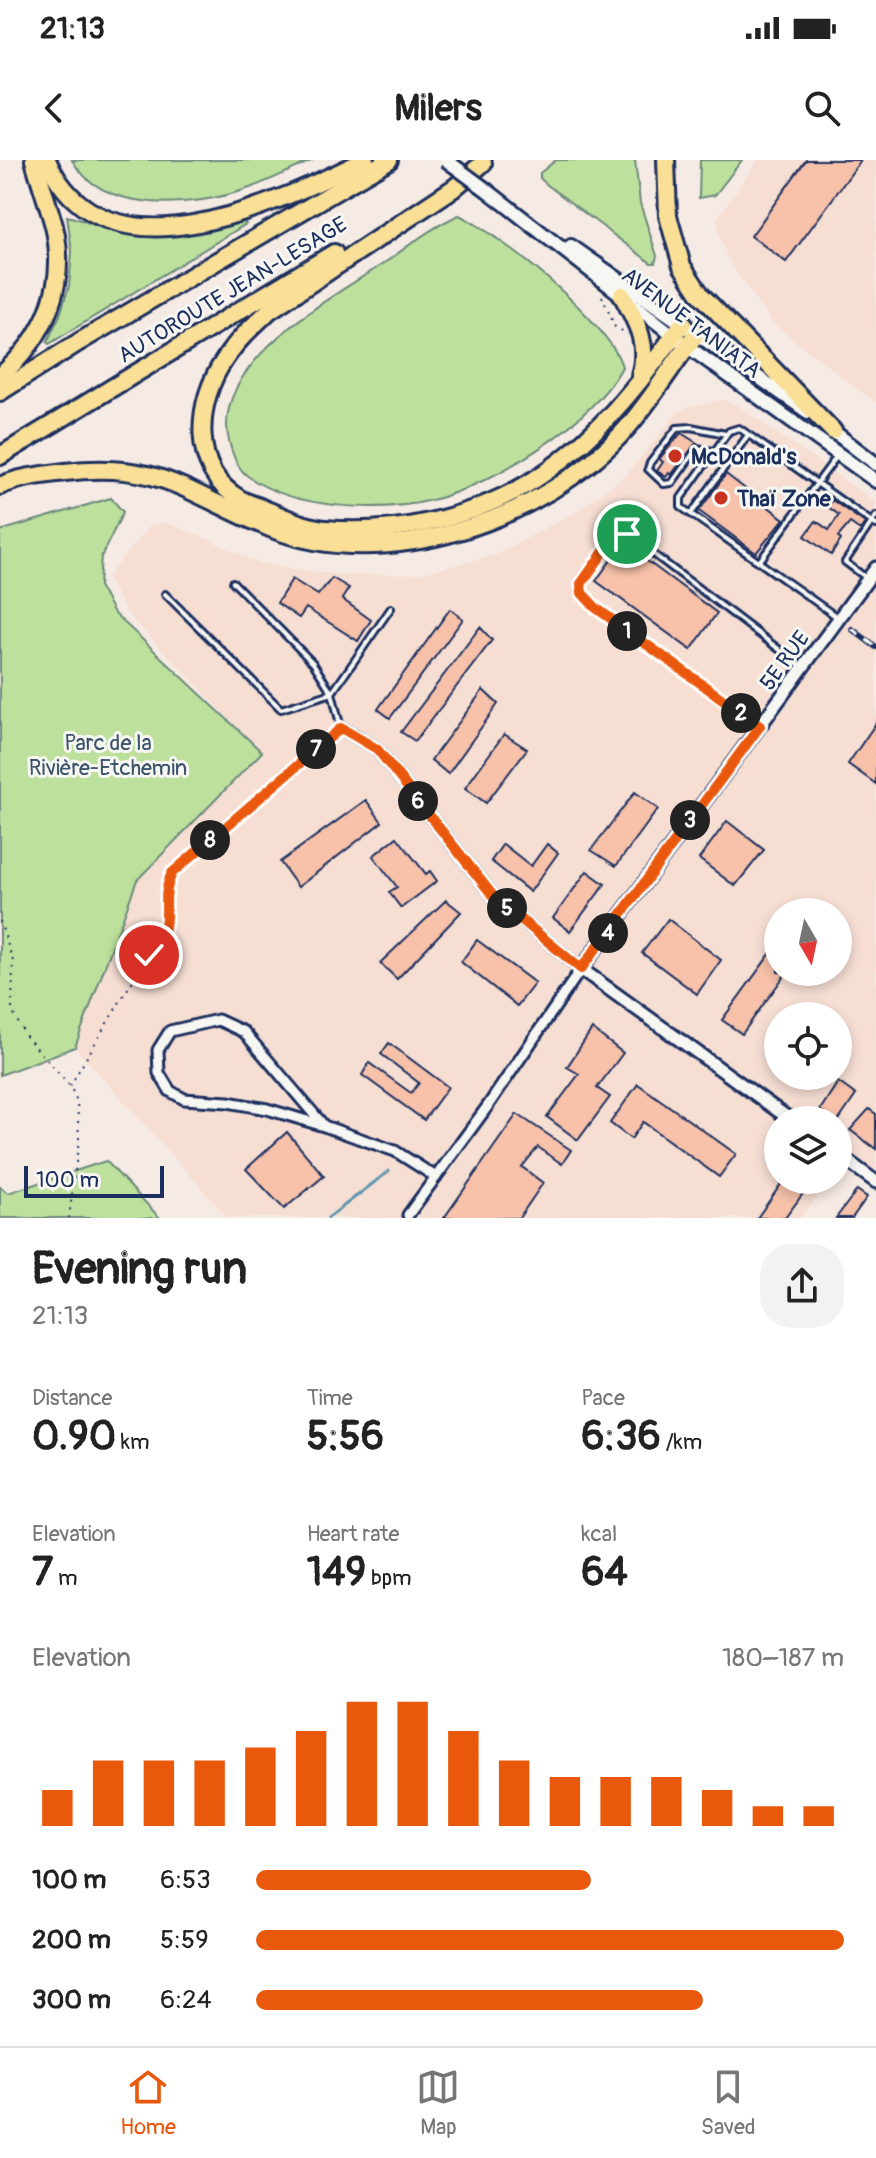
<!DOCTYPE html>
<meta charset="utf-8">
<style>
:root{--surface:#fff;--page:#f2f2f2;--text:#222;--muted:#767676;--line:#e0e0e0;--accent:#ea580c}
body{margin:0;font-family:Pangolin,sans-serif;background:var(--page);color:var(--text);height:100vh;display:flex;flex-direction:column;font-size:30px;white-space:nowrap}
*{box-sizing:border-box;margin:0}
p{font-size:26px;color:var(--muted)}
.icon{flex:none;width:44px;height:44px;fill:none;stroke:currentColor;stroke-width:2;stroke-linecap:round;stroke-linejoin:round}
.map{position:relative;height:1058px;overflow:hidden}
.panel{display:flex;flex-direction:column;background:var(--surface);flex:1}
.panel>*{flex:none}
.needle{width:52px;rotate:171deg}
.tools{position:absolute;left:764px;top:738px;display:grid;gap:16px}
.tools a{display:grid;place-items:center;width:88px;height:88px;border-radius:50%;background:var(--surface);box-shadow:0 4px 12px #0003;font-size:40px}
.scale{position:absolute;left:24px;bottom:20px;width:140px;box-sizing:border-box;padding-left:8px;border:4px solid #1b2f5e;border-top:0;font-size:22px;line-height:28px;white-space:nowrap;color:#1b2f5e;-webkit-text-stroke:6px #f6f6f2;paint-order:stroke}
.pin{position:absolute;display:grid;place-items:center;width:68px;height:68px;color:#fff;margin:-34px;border:4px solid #fff;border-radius:50%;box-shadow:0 2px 8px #0007}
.km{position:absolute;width:40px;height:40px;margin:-20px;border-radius:50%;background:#222;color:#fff;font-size:22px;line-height:40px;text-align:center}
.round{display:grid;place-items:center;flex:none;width:84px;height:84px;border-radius:32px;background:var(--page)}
.summary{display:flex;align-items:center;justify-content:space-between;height:136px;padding:0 32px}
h1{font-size:44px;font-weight:700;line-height:60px}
.stats{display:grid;grid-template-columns:repeat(3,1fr);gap:12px;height:136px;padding:8px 32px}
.stats div{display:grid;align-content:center}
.stats b{font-size:40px;font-weight:700}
.stats small{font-size:22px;font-weight:400}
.stats p{font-size:22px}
.chart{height:224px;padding:16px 32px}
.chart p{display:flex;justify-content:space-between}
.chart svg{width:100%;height:144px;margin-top:8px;stroke:var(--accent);stroke-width:6}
ul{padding:0 32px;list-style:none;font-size:26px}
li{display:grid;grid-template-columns:128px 96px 1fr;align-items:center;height:60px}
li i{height:20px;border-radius:10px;background:var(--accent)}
.status{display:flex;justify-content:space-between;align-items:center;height:56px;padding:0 40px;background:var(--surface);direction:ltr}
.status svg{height:22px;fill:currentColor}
header{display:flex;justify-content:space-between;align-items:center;height:104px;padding:0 32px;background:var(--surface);font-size:36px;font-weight:700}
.tabs{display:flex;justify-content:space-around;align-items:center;height:112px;border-top:2px solid var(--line);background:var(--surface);font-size:22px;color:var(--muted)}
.tabs a{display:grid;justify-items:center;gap:4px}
.tabs .current{color:var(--accent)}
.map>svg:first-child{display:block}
.built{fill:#f6ded3;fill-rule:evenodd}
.green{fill:#bde19c;stroke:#6c887d;stroke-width:2}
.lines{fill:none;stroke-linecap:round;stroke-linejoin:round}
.stream{stroke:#5e95b1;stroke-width:3}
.building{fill:#f7c1aa;stroke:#1b2f5e;stroke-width:2}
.service-casing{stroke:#1b2f5e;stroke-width:10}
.minor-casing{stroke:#1b2f5e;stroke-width:15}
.tertiary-casing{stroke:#1b2f5e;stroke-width:17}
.secondary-casing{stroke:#1b2f5e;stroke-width:18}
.motorway-casing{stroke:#1b2f5e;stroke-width:22}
.path{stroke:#1b2f5e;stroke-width:2;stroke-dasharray:2 6;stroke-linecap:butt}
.service{stroke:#f6f6f2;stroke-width:4}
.minor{stroke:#f6f6f2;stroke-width:9}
.tertiary{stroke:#f6f6f2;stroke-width:11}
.secondary{stroke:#f6f6f2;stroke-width:12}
.motorway{stroke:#fadf96;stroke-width:16}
.rail-casing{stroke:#1b2f5e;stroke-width:6}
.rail{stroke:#f6f6f2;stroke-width:3;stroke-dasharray:9;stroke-linecap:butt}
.secondary-bridge-casing{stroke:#1b2f5e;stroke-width:18;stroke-linecap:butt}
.secondary-bridge{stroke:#f6f6f2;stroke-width:12}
.route-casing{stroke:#fff;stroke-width:16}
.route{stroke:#ea580c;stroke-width:10}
.poi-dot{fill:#c8321e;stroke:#f6f6f2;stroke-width:3}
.labels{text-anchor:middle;stroke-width:6;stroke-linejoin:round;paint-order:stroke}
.street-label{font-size:22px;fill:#1b2f5e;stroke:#f6f6f2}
.poi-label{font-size:22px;font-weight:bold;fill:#1b2f5e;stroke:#f6f6f2;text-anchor:start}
.park-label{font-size:22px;fill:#3b536a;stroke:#f6f6f2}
</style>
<div class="status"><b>21:13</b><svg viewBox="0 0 49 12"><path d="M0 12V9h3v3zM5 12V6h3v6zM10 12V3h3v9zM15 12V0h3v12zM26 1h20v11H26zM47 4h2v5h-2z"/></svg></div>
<header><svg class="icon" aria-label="back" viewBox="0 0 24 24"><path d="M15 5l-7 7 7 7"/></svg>Milers<svg class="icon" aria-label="search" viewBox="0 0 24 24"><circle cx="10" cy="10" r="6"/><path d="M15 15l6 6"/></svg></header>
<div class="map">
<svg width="876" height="1058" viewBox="0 0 876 1058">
<rect width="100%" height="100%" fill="#f6ebe4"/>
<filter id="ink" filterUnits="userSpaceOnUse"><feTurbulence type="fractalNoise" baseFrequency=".0125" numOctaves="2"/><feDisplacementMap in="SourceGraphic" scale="16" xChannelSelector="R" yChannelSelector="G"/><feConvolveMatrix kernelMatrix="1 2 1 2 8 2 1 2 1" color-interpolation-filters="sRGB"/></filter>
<g filter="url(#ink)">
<g class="built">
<path d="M758 0H876V243L772 163 730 103 719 76 717 58Z"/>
<path d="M724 240 737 245 876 342V1022L847 1001 838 1011V960H778V1020H831L800 1058H228L75 887 137 720 261 592 125 451 107 417 150 366 164 362 206 378 258 403 338 415 418 414 495 395 574 353 625 316 677 253 685 248ZM778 752H838V812H778ZM778 856H838V916H778Z"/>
</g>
<g class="green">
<path d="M72 0H313C291 10 268 22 244 30 194 47 103 55 72 0Z"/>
<path d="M556 0H635L640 43 657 96 655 103H651L546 24 540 18V13Z"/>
<path d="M700 0H742L715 35 699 38Z"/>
<path d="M459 55C499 74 612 164 622 207 593 263 492 325 432 340 380 353 294 349 249 317 238 310 232 293 229 281 210 204 330 138 383 104 407 87 432 67 459 55Z"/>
<path d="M67 56C83 59 98 68 114 72 154 84 204 73 243 61L246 64 49 184 47 182 60 155 69 126 72 92Z"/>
<path d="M111 338 123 352 101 397 99 426 114 453 262 592 137 720 75 887 0 915V371Z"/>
<path d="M106 1001 160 1058H0V1027L8 1033Z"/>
</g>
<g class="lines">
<path class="stream" d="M328 1058 389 1011"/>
</g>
<g class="building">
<path d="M806 0H861L786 102 751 76Z"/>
<path d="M681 273 697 283 671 315 669 313 666 317 657 311 663 302 659 299Z"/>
<path d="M726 314 784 359 756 393 699 351Z"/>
<path d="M832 340 865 363 860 370 850 363 838 377 841 380 831 395 805 376 816 361 829 370 839 355 828 347Z"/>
<path d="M623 383 717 453 691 490 596 421Z"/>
<path d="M332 418 349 428 342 439 371 460 358 481 306 448 299 458 277 443 292 419 318 435Z"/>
<path d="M450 449 463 459 390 558 378 549Z"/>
<path d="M480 467 492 480 415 581 401 572Z"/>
<path d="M483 530 498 544 448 614 431 600Z"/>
<path d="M876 563V624L848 604Z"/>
<path d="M504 574 527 589 486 643 465 628Z"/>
<path d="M635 632 658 649 616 706 591 690Z"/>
<path d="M366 640 382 662 298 727 280 702Z"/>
<path d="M727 661 764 690 735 726 699 699Z"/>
<path d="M397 677 426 714 430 711 437 721 401 748 389 732 397 727 373 696Z"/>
<path d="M503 684 531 706 547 684 558 693 530 732 491 701Z"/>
<path d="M587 711 605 724 570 771 553 758Z"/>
<path d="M446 740 461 752 397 819 380 803Z"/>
<path d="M668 759 721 800 697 834 642 793Z"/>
<path d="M477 780 535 823 517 846 461 802Z"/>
<path d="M773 790 778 794V812H787L742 874 722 860Z"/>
<path d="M592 869 623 893 597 928 610 937 578 980 547 957 579 914 567 907Z"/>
<path d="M389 883 448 927 424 960 362 915 369 903 411 933 419 923 381 894Z"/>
<path d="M838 922 856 935 839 960H833L820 950Z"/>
<path d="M638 924 736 994 719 1017 643 962 631 979 610 963Z"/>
<path d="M869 949 876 954V989L850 970Z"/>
<path d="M517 954 571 990 562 1004 538 987 522 1007 543 1023 519 1058H444Z"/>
<path d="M287 972 324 1016 284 1049 246 1009Z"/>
<path d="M784 1020H813L785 1058H757Z"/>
<path d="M857 1030 867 1037 852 1058H836Z"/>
</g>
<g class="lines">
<defs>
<g id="service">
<path d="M712 291 697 288 672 323 664 324 648 309 650 303 677 268 691 267 726 274"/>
<path d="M691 354 748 275"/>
<path d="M759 402 837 296"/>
<path d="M865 417 845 402 876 356"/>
<path d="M233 422 313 503 332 533 341 568"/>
<path d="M165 434 281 549 332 533 391 448"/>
<path d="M837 457 681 347V338L729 271 739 268 876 365"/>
<path d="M758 565 596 448 582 433 581 424 617 373 627 374 801 506"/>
</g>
<g id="minor">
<path d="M341 568 377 589 494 737 581 809 487 947 408 1055"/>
<path d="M324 966 267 949 228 942 184 939 170 931 159 913 158 890 170 871 218 860 244 872 324 966 395 991 436 1017"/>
</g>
<g id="tertiary">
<path d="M791 960 581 809 876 408"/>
<path d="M838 994 876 1022"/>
</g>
<g id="secondary">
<path d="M488 31 687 186 876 321"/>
<path d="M571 86 808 252"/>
<path d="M829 268 876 304"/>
</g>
<g id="motorway">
<path d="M47 0C104 128 278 42 365 0"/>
<path d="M666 0 668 56 682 106 701 135 833 271"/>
<path d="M483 3 454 28 270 150C254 165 237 180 225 199 196 240 189 310 240 339 246 343 255 345 262 348 281 356 304 367 325 369 394 375 469 359 529 323 593 284 640 223 683 163"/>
<path d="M622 135C636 161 650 185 640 215"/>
<path d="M0 216C45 178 68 125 54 66 48 44 40 22 34 0"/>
<path d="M0 232 79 182 389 0"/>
<path d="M0 296 334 93"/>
<path d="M0 326C20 317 43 315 65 312 161 300 189 335 270 368 386 415 544 360 625 270 651 241 672 205 697 173"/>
</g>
</defs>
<use href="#service" class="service-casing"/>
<use href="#minor" class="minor-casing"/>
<use href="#tertiary" class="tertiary-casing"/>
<use href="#secondary" class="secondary-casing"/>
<use href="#motorway" class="motorway-casing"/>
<g class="path">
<path d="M602 136 615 167 628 174"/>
<path d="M0 761 13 801 12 851 25 875 70 926 77 941 79 979 69 1058"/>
<path d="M70 926C92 888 114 851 137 814 146 800 160 788 165 773 171 753 163 732 172 713L334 574"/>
</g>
<use href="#service" class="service"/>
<use href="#minor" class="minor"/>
<use href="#tertiary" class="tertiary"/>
<use href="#secondary" class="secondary"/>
<use href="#motorway" class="motorway"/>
<defs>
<path id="rail" d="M852 469 876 487"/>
</defs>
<use href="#rail" class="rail-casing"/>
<use href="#rail" class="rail"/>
<defs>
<path id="secondary-bridge" d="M446 0 488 31"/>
</defs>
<use href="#secondary-bridge" class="secondary-bridge-casing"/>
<use href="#secondary-bridge" class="secondary-bridge"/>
</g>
</g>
<g class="lines" filter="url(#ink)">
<defs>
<path id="route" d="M149 795C179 765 157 744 172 713L341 568 377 589 494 737 581 809 760 566 596 448 582 433 581 424 617 373 627 374"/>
</defs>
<use href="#route" class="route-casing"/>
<use href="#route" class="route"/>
</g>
<g class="poi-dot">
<circle cx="675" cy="296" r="8"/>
<circle cx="721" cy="338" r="8"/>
</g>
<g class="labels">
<g class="street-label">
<text transform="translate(232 129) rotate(-31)" y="8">AUTOROUTE JEAN-LESAGE</text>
<text transform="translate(692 162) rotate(37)" y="8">AVENUE TANIATA</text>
<text transform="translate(784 500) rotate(-54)" y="8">5E RUE</text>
</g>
<g class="poi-label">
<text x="691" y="304">McDonald's</text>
<text x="737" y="346">Thaï Zone</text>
</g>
<g class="park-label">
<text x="108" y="590">Parc de la<tspan x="108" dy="25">Rivière-Etchemin</tspan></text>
</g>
</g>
</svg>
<div class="tools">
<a><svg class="needle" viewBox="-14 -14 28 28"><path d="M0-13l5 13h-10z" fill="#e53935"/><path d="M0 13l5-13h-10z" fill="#767676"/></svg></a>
<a><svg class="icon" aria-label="locate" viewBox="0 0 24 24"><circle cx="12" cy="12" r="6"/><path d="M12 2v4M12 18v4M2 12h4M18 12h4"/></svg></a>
<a><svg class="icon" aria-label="layers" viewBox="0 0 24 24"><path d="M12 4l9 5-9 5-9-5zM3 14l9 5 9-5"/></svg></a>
</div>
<div class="scale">100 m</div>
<div class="pin" style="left:627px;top:374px;background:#1e9e55"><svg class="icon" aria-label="arrive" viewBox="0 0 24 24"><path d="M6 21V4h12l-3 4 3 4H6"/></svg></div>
<div class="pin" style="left:149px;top:795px;background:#d93025"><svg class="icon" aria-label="check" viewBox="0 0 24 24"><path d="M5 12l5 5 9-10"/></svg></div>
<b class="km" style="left:627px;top:471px">1</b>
<b class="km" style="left:741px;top:553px">2</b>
<b class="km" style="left:690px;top:660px">3</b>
<b class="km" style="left:608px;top:773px">4</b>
<b class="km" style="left:507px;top:748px">5</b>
<b class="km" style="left:418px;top:641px">6</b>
<b class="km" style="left:316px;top:589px">7</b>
<b class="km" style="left:210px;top:680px">8</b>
</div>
<section class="panel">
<div class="summary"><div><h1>Evening run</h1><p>21:13</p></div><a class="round"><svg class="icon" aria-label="share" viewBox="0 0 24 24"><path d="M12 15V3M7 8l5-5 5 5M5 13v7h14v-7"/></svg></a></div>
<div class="stats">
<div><p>Distance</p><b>0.90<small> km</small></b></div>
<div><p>Time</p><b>5:56</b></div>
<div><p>Pace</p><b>6:36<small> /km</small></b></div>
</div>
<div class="stats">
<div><p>Elevation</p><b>7<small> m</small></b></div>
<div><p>Heart rate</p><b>149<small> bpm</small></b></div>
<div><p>kcal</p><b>64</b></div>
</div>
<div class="chart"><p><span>Elevation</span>180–187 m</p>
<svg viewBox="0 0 160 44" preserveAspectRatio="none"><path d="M5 44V33M15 44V24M25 44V24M35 44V24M45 44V20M55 44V15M65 44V6M75 44V6M85 44V15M95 44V24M105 44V29M115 44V29M125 44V29M135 44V33M145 44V38M155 44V38"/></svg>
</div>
<ul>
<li><b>100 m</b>6:53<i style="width:57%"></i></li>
<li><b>200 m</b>5:59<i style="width:100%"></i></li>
<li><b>300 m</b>6:24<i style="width:76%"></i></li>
</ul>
</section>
<nav class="tabs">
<a class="current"><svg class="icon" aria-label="home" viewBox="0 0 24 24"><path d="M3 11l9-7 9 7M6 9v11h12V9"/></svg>Home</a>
<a><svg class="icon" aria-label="map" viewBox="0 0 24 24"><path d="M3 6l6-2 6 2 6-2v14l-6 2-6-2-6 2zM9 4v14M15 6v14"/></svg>Map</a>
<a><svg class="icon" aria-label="saved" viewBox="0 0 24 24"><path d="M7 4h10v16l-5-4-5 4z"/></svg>Saved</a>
</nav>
